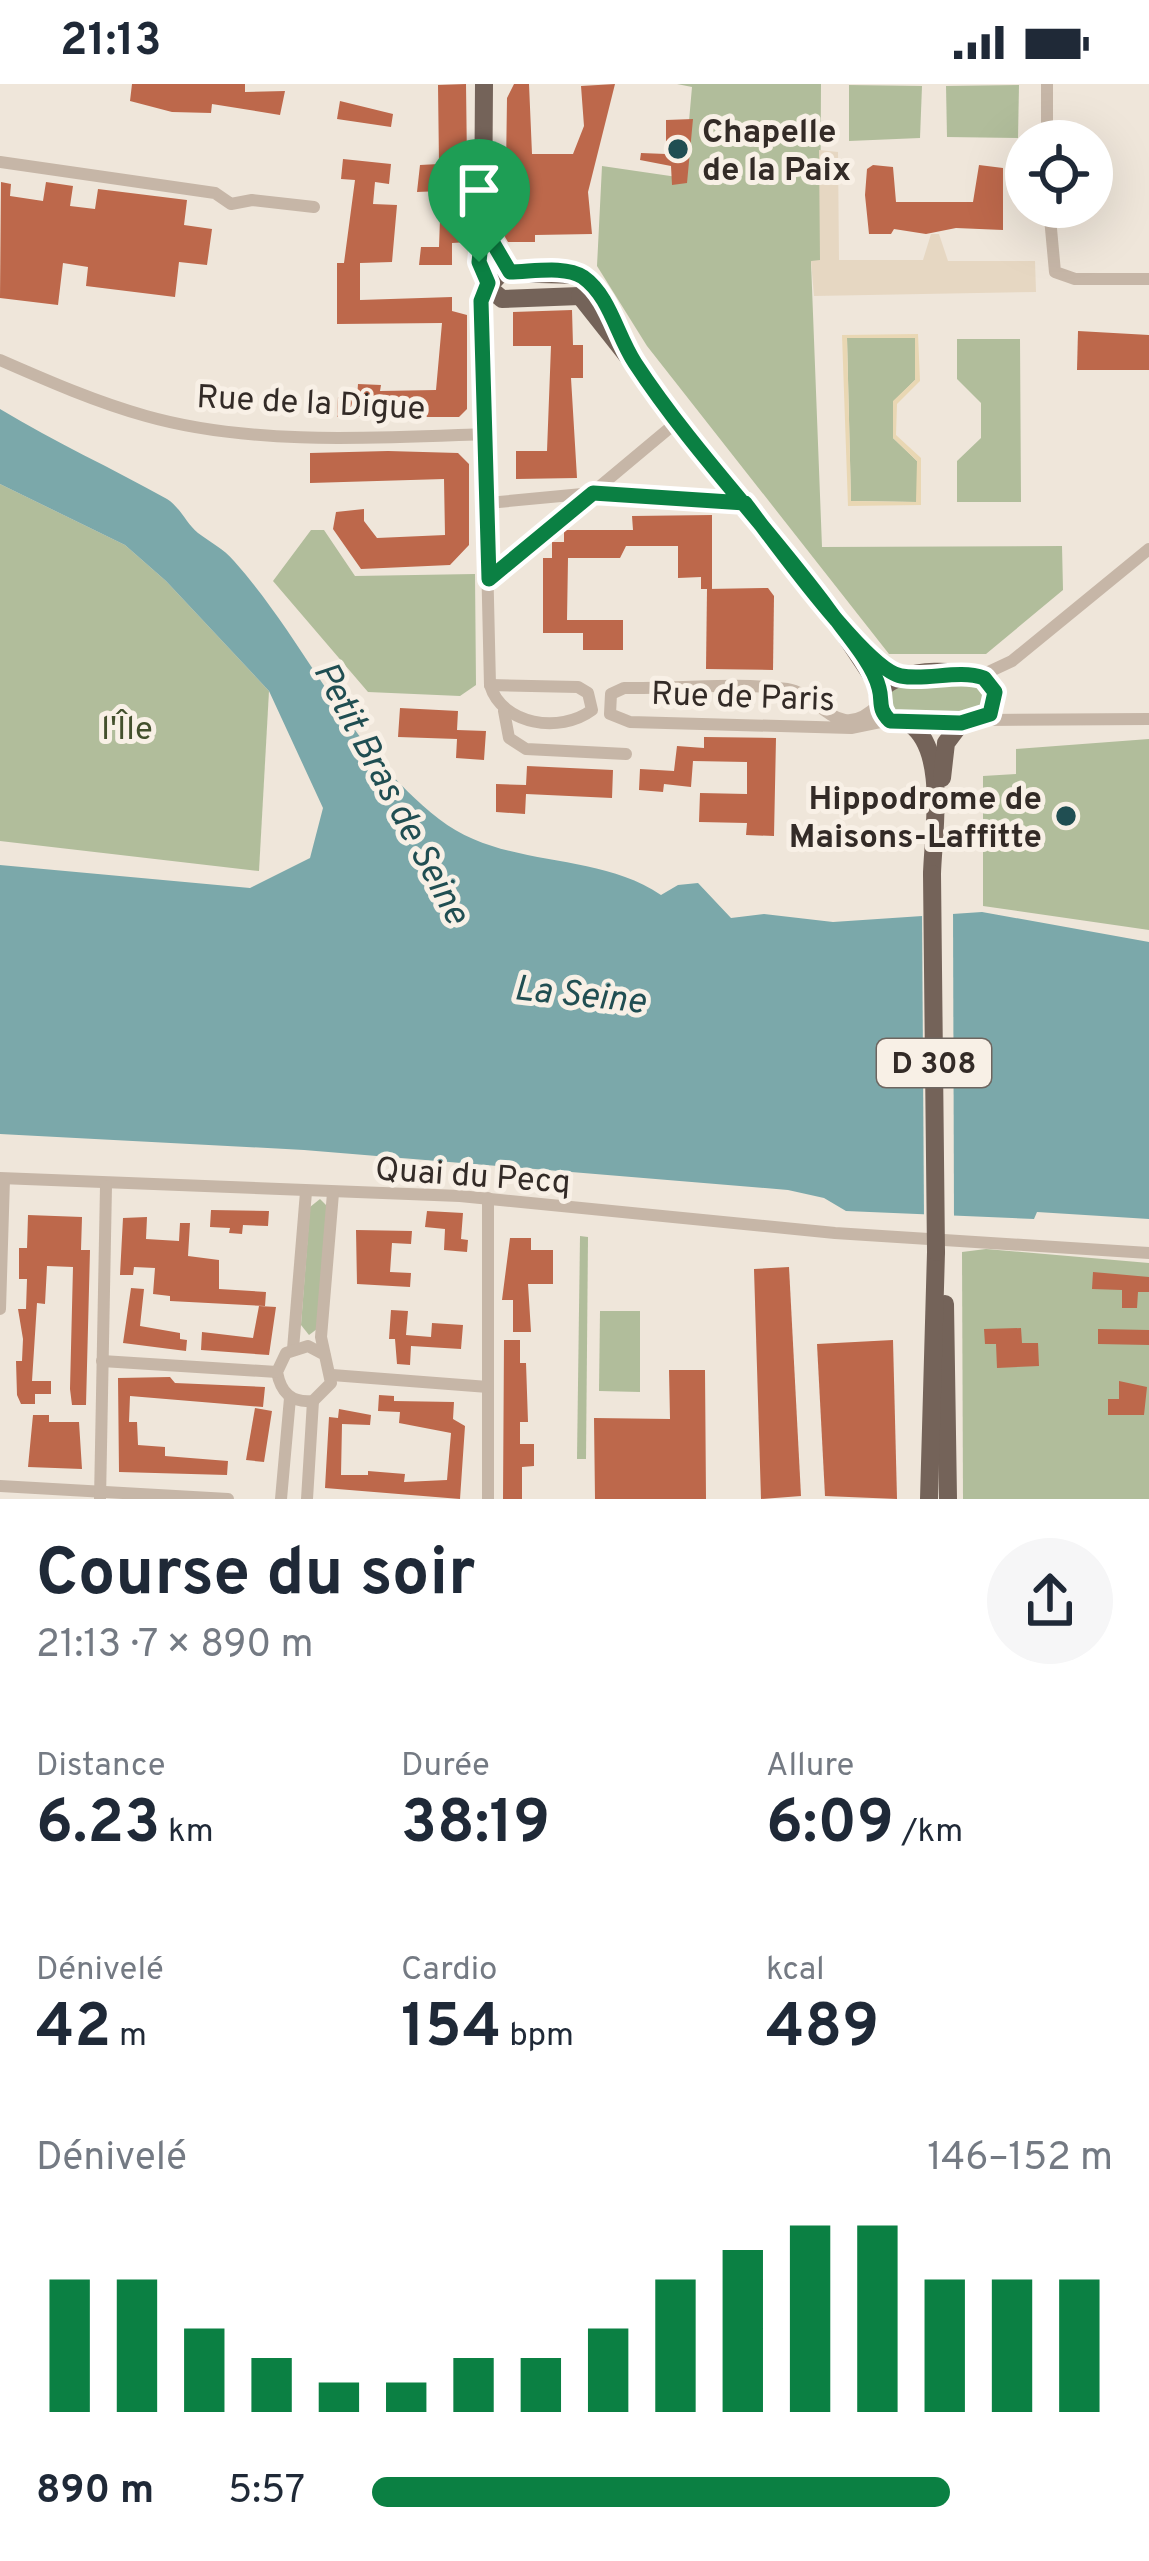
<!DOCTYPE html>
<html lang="fr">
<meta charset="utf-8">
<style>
:root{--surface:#fff;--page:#f6f6f7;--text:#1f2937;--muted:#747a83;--accent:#0b8043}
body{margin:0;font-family:Overpass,sans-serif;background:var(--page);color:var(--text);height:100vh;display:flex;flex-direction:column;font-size:45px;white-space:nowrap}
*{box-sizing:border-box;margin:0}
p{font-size:39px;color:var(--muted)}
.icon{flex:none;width:66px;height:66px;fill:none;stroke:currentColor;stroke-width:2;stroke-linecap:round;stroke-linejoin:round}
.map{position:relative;height:1415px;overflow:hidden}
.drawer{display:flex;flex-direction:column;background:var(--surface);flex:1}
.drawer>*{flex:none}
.buttons{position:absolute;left:1005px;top:36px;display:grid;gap:24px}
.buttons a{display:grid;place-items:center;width:108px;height:108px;border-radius:50%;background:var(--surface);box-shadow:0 12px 48px #0002;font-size:60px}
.pin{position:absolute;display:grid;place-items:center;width:102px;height:102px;color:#fff;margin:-123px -51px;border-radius:50% 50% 50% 0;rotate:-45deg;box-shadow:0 0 12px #0007}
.pin .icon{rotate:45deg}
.round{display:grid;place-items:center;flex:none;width:126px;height:126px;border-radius:63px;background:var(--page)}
.headline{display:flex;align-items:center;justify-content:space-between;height:204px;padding:0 36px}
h1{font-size:66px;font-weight:700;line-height:90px}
.metrics{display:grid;grid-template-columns:repeat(3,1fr);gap:18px;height:204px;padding:12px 36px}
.metrics div{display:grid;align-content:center}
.metrics b{font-size:60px;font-weight:700}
.metrics small{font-size:33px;font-weight:400}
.metrics p{font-size:33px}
.chart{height:336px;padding:24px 36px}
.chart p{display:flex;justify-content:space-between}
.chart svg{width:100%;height:216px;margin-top:12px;stroke:var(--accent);stroke-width:6}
ul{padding:0 36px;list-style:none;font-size:39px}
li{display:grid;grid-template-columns:192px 144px 1fr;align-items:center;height:90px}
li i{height:30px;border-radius:15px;background:var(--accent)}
.status{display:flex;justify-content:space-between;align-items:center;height:84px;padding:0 60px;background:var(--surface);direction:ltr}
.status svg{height:33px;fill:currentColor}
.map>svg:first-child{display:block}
.green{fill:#b1bd9b}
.sand{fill:#e9d7b3;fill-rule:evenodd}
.plaza{fill:#e6d7c2}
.water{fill:#7ba8aa}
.pier{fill:#efe6da}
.building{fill:#bd684b}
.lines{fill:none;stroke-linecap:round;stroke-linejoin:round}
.street{stroke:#c6b6a7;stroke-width:12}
.primary{stroke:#746359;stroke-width:18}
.primary-bridge{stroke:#746359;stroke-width:18}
.route-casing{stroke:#fff;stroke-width:24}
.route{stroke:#0b8043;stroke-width:15}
.poi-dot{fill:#204e52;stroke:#f8f0e6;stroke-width:4.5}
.labels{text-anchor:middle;stroke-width:10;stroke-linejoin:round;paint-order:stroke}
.shield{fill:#f8f0e6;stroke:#6e6660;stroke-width:3}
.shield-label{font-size:30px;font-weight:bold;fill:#332b27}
.poi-label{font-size:33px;font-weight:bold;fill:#332b27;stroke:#f8f0e6;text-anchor:start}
.street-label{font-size:33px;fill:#332b27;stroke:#f8f0e6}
.park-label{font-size:33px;fill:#43502d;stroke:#f8f0e6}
.water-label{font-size:36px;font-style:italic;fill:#204e52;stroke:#f8f0e6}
</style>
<div class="status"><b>21:13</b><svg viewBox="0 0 49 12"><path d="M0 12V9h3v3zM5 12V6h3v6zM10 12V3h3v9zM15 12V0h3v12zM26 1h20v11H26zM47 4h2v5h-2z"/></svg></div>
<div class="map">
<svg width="1149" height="1415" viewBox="0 0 1149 1415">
<rect width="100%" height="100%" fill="#efe6da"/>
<g class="green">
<path d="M677 0H821L820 177 811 178 822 463 1062 462 1063 506 986 570H889L647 262 597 182 602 82 684 94 692 3Z"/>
<path d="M849 1 922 2 920 54 849 57Z"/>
<path d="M1019 1 1018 54 947 53 946 2Z"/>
<path d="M847 254H915V296L893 318V354L917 377V418L851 417Z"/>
<path d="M957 255H1020L1021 418H957V377L981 354V319L957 295Z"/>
<path d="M0 400 125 461 166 497 269 607 259 787 0 757Z"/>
<path d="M311 446H324L355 492 475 490 476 601 460 612 368 608 273 497Z"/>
<path d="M905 599H973L985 609 986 620 975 632 894 628 891 608Z"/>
<path d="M1149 655V846L983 822V692L1016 690V665Z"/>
<path d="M320 1115 327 1122 317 1245 309 1251 301 1241 310 1123Z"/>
<path d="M580 1152 588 1153 586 1375H577Z"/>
<path d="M986 1165 1149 1179V1415H963L962 1168Z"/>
<path d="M600 1227H640V1308L599 1307Z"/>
</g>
<path class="sand" d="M918 250 920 297 897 320 896 351 921 374V421L848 422 842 251ZM847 254H915V296L893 317V354L917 377 916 418 851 417Z"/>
<path class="plaza" d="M819 66 838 68 839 176H923L931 150H939L948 177H1035L1036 208 814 212 811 177 820 176Z"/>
<path class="water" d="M0 325C56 359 112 384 167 415 180 423 186 439 198 449 210 458 224 465 234 477 307 559 349 665 439 735 505 786 594 766 661 811L678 801 698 799 731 834 764 830 833 838 982 828 1149 858V1135L1037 1128 1034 1135 846 1127 824 1114 788 1106 304 1066 0 1050V781L250 804 310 774 323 724 269 607 166 497 125 461 0 400Z"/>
<path class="pier" d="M953 823 954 1135 924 1133 922 824Z"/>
<g class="building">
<path d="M132 0H245V8L285 7 280 31 212 20 211 29 172 28 130 17Z"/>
<path d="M466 0 468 158 452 159V181H419L421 163H439L441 107 417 108 420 81 439 80 438 1Z"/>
<path d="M514 0H529L532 70H573L584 42 581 2 615 0 588 108 592 150 535 151V158H508L505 153 507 14Z"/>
<path d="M340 17 393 30 391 43 337 35Z"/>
<path d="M693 35 687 99 672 101 671 82 640 76 641 69 666 70V36Z"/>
<path d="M343 75 391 80 389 100 375 98 373 120 397 121 392 178 360 179V216L452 213V227L467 231V325L459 333H337L338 313H357L358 300 381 301 380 307 436 306 442 239 337 240V179H344L355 96 341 95Z"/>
<path d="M873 81 893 83 896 118H973L979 81 1003 84V146L956 144 926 150 894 145 891 150H869L865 111 867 85Z"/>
<path d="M1 98 11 100 10 112 43 117 46 98 73 102 70 122 95 125 98 105 187 116 184 141 212 145 207 181 179 178 175 213 86 202 88 183 63 179 58 221 0 214Z"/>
<path d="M572 226 573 261H583V294H571L577 394 516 395V367H547L551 262H513V228Z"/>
<path d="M1078 247 1149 251V286H1077Z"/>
<path d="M388 367 458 369 469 380V461L450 481 361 485 333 445 336 428 364 425V437L377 454 445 451 444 395 310 399V369Z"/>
<path d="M712 431V505H701V493L678 494V462H626L620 474H568L567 536H623V566H583V549H543V474H552V458H564V446H633L632 432Z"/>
<path d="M768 504 774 512 773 586 706 585 707 505Z"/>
<path d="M400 624 458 627 457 646 486 647 484 676 456 674 457 655 398 653Z"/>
<path d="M704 653 776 654 774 752 746 751 747 739 699 738 700 709 747 710V678L693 677 691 703 664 700 663 708 639 706 640 685 674 687 677 662 704 664Z"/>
<path d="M527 682 613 686 612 714 526 710 525 730 496 728V700L526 701Z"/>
<path d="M211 1126 269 1127 268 1142 243 1141 242 1150 229 1149 230 1144 210 1143Z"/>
<path d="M427 1127 463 1129 461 1155 468 1156 467 1168 444 1166 445 1145 425 1143Z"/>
<path d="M28 1131 82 1133 81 1166H90L86 1321H72L70 1305 73 1183 47 1182 45 1220 37 1219 32 1297H51V1310H35V1320H21L17 1311 16 1277H22L23 1255 18 1225H26L27 1195H19V1164H27Z"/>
<path d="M147 1133 146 1155 179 1157 180 1139H190L188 1172 219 1176V1205L266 1208 265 1222 170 1217V1212L153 1210 155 1184 134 1183 133 1191H120L123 1134Z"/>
<path d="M356 1146 412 1147 411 1160 392 1159 390 1188 411 1189 410 1203 357 1200Z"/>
<path d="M510 1154H531V1166H553V1200H528L531 1248H513V1216H502Z"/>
<path d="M789 1183 801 1412 761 1415 754 1185Z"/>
<path d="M1093 1188 1149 1193V1208H1138L1137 1224H1122V1206L1092 1205Z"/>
<path d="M131 1204 144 1205 140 1242 180 1249V1255L187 1256 186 1267 123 1259Z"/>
<path d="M259 1222 276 1223 269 1271 201 1266 202 1248 253 1254Z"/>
<path d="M391 1226 408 1227 406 1251 431 1253 432 1239 463 1241 461 1265 411 1262 410 1281 397 1280 395 1255H389Z"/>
<path d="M1021 1244 1022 1259H1038L1039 1282 997 1284 996 1260H985L984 1245Z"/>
<path d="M1098 1245 1149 1246V1261L1098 1260Z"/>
<path d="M504 1256H520V1279H526L528 1338H520V1360H534V1382L522 1383V1415H503Z"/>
<path d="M893 1256 897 1415 825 1412 817 1260Z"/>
<path d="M669 1286H705L706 1415H595L594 1334 670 1335Z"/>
<path d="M170 1293 175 1299 265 1303 263 1323 130 1312 129 1338H137L138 1361 165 1363V1372L228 1377 227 1391 119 1388 118 1294Z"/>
<path d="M1119 1297 1147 1303 1144 1331H1108V1315H1119Z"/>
<path d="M379 1311 394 1312V1317L454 1318 453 1335 465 1342 460 1415 325 1404 329 1333 338 1334 339 1325 371 1331 370 1341 342 1340 341 1391H368V1387L405 1390 404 1398 447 1396 451 1349 399 1339 400 1328 378 1327Z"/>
<path d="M255 1324 272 1327 264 1378 246 1376Z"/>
<path d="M33 1331H49V1338H79L82 1385 28 1383Z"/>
</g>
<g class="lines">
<g class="street">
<path d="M1047 57V0"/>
<path d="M0 78 215 109 231 120 252 116 314 123"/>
<path d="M1049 123 1055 188 1075 195H1149"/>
<path d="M488 203 481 217 490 601"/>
<path d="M0 276C48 297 96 318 146 332 252 362 377 354 486 350"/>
<path d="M488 419 593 409 744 419"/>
<path d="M489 495 678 337"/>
<path d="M980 592 1012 577 1149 465"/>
<path d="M490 601 578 603 588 609 592 626C560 650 502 641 490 601Z"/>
<path d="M879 620C838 662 820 610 787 605 735 598 677 605 624 604L611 610 610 630 630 638 851 644 890 636"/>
<path d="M504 627 509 654 526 665 626 670"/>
<path d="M984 636 1149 635"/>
<path d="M0 1094 460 1112 835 1149 1149 1169"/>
<path d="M488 1114V1415"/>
<path d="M0 1225 4 1095"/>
<path d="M293 1265 306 1108"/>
<path d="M325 1271 308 1262 286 1269 277 1288C281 1309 291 1319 313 1317L331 1299 321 1253 333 1109"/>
<path d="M102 1277 277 1288"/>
<path d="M332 1291 488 1303"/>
<path d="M0 1402 228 1415"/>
<path d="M100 1415 106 1102"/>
<path d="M281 1415 290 1314"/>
<path d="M307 1415 313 1317"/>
</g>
<g class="primary">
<path d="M484 0 483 142 479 178 488 199"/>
<path d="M483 142 510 188"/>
<path d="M580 191 501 189 488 203 502 215 580 212"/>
<path d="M580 191 613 234"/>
<path d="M580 212 829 527 876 598 880 625 890 636 961 639 990 630 996 615 991 601C970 582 898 583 881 606"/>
<path d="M910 640C948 667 933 749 932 790"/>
<path d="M942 694 946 659 961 639"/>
<path d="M945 1220 948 1415"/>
<path d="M929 1415 936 1168"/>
</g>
<path class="primary-bridge" d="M932 790 936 1168"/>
</g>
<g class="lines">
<defs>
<path id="route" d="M479 178 488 199 481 217 489 495 593 409 745 419C770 452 866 586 901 592 928 597 958 585 984 594L995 608 990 630 961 639 890 637C877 624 883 618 879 604 873 579 844 547 829 526 767 442 692 366 635 279 617 252 610 212 583 193 565 181 531 188 510 188L483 142 479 178"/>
</defs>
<use href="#route" class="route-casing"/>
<use href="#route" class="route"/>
</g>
<g class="poi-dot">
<circle cx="678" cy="65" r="12"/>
<circle cx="1066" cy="732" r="12"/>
</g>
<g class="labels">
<rect class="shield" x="877" y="955" width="114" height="48" rx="9"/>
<g class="shield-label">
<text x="934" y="989">D 308</text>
</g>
<g class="poi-label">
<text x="702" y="58">Chapelle<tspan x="702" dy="38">de la Paix</tspan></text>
<text x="1042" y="725" text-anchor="end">Hippodrome de<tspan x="1042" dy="38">Maisons-Laffitte</tspan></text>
</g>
<g class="street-label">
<text transform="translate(311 317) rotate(3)" y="12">Rue de la Digue</text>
<text transform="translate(743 611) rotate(2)" y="12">Rue de Paris</text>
<text transform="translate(473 1090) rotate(4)" y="12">Quai du Pecq</text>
</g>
<g class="park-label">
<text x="127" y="655">l'Île</text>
</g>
<g class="water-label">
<text transform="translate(393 708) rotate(62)" y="13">Petit Bras de Seine</text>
<text transform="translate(580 909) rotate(6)" y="13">La Seine</text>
</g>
</g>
</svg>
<div class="buttons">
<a><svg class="icon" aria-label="locate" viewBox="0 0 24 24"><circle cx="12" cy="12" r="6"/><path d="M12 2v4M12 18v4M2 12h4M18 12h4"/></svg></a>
</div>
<div class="pin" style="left:479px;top:178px;background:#1e9e55"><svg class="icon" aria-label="arrive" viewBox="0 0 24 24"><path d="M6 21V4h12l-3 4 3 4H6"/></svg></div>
</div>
<section class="drawer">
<div class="headline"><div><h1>Course du soir</h1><p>21:13 · 7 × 890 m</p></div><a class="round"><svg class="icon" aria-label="share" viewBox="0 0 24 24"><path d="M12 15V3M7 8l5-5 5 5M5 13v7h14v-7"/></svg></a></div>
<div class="metrics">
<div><p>Distance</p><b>6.23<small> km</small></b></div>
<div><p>Durée</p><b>38:19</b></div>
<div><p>Allure</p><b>6:09<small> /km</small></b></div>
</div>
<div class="metrics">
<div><p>Dénivelé</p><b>42<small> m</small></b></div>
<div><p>Cardio</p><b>154<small> bpm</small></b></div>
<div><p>kcal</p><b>489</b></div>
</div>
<div class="chart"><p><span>Dénivelé</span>146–152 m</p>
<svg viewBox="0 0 160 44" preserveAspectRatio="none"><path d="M5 44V17M15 44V17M25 44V27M35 44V33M45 44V38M55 44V38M65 44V33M75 44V33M85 44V27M95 44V17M105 44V11M115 44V6M125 44V6M135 44V17M145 44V17M155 44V17"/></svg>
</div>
<ul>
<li><b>890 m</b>5:57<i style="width:78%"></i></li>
</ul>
</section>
